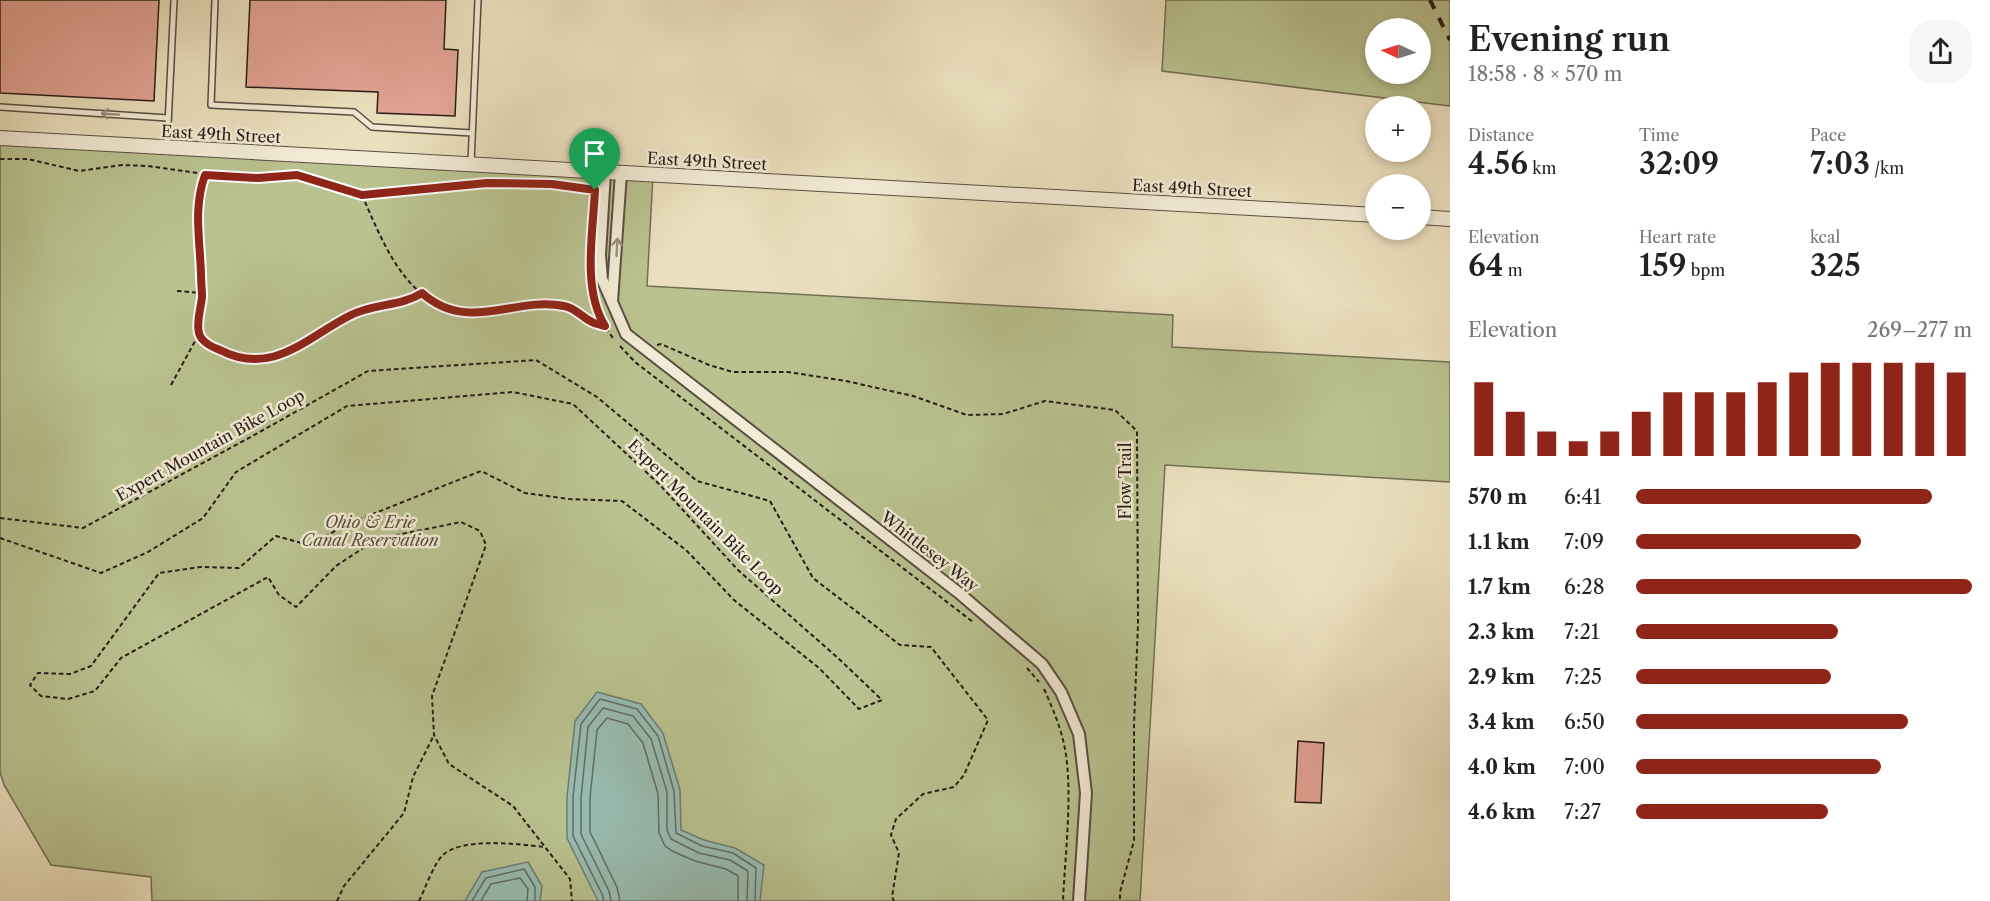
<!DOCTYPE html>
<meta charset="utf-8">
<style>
:root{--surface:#fff;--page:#f6f6f6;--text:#222;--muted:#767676;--accent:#8f2418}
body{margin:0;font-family:"Libre Caslon Text",serif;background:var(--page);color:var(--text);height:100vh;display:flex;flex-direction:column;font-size:22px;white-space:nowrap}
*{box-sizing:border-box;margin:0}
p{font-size:20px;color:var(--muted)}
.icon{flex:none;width:33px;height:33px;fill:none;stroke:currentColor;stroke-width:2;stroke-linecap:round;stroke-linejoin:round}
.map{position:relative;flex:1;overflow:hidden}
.drawer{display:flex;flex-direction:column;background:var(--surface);width:540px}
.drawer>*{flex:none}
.needle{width:39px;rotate:274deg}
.buttons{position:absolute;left:1365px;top:18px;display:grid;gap:12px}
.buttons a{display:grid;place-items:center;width:66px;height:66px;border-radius:50%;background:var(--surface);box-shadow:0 3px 9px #0003;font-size:30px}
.pin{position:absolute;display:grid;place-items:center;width:51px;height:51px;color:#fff;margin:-62px -26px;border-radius:50% 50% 50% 0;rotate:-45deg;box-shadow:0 0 6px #0007}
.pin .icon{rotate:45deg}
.round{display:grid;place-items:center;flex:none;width:63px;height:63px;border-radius:24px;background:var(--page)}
.headline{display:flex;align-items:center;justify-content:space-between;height:102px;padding:0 18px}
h1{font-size:33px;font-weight:600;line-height:45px}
.stats{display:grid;grid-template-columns:repeat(3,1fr);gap:9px;height:102px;padding:6px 18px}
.stats div{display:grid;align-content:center}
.stats b{font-size:30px;font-weight:600}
.stats small{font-size:16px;font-weight:400}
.stats p{font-size:16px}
.chart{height:168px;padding:12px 18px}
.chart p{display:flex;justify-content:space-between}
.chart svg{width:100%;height:108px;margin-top:6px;stroke:var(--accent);stroke-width:6}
ul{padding:0 18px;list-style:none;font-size:20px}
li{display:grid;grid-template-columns:96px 72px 1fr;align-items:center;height:45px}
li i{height:15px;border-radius:8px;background:var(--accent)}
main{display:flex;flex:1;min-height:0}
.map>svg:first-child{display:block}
.green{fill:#b9c290;stroke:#726f54;stroke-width:1.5;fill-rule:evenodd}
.water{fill:#98bdb2;stroke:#6c7d74;stroke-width:1.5}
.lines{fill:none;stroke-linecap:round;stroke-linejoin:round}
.shore{stroke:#616c64;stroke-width:1.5}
.building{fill:#e3a495;stroke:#2a1c17;stroke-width:1.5}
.service-casing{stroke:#5a4d41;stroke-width:8}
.minor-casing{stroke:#5a4d41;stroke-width:14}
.tertiary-casing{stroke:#5a4d41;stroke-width:16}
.path{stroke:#2a1c17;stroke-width:2;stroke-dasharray:4.5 3;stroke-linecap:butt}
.service{stroke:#f2ebd5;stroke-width:5}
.minor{stroke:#f2ebd5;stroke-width:10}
.tertiary{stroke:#f2ebd5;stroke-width:14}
.rail{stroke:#2a1c17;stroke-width:4;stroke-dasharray:10 10;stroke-linecap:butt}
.oneway{stroke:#988e80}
.route-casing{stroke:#fff;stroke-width:12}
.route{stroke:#8f2418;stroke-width:8}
.labels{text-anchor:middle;stroke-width:5;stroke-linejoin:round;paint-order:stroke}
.street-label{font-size:16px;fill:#2a1c17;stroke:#f2ebd5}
.park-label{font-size:16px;font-style:italic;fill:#554e3b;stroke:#f2ebd5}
</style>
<main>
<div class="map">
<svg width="1450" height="901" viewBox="0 0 1450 901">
<rect width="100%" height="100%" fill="#ebe0be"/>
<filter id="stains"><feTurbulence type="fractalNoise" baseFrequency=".00333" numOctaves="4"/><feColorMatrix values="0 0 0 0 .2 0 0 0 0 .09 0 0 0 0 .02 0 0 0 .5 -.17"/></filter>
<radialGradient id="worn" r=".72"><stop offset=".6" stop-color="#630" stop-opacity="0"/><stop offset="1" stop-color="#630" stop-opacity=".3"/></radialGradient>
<g class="green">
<path d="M1166 0H1450V106L1162 71ZM1420 28V74H1376V28Z"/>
<path d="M0 138 653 175 647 286 1173 315 1172 347 1450 362V482L1165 465 1140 901H152L151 877 51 865 4 785 0 772Z"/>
</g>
<g class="water">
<path d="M597 692 641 704 663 733 680 790 681 830 704 840 735 848 764 865 760 901H598L567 838V797L575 721Z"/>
<path d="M528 862 542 886 540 901H465L482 872Z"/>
</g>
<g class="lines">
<g class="shore">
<path d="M472 901 486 878 524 869 535 887V901"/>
<path d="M481 901 491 884 520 878 528 889 527 901"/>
<path d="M604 901 602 894 573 836V797L581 724 600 699 637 709 658 736 674 791 676 833 702 846 733 853 756 868 755 901"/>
<path d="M611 901 609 891 581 834V798L588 727 603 708 633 716 651 739 667 792V830L671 839 699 853 730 860 748 871 747 901"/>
<path d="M620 901 617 887 590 832V798L597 730 607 718 628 724 643 743 658 794 659 833 665 846 672 851 695 861 726 869 738 876V901"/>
</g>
</g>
<g class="building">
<path d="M0 0H159L154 101 0 93Z"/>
<path d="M250 0H446L444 49 458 50 455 116 377 113 378 92 246 87Z"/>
<path d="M1298 741 1324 743 1321 803 1295 802Z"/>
</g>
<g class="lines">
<defs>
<g id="service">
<path d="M215 0 211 105 354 112 372 127 472 133"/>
<path d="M0 107 168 118"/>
<path d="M167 146 174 0"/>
<path d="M471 163 478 0"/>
</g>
<g id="minor">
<path d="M605 172 600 255 602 279 626 334 959 593 1042 664 1061 692 1079 734 1086 793 1079 901"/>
<path d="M612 302 621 173"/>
</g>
<g id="tertiary">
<path d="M0 138 1376 215"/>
<path d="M1420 217 1450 219"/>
</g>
</defs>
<use href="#service" class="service-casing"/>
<use href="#minor" class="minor-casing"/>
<use href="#tertiary" class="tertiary-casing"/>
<g class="path">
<path d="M0 159H28L79 171 122 165 148 166 219 176 258 178 297 175 362 195 487 183 552 184 593 190"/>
<path d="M205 176C193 209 200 241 201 275 201 283 202 291 202 298 201 309 196 324 200 334 202 343 213 347 220 351 274 376 306 338 349 316 373 303 400 307 422 293"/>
<path d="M362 195C387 252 412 319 487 313 513 311 539 300 565 306 575 308 583 318 592 322 596 324 601 325 605 326"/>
<path d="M591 286 598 315 614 340"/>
<path d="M177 291 202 293"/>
<path d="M657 345 661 344 709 365 733 372H788L846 381 913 396 967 415 1003 414 1045 401 1115 410 1137 431 1138 624 1134 725V841L1120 892V901"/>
<path d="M620 346 635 362 973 622"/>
<path d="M171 385 199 334"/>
<path d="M0 518 83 528 258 433 368 371 536 360 597 397 697 481 770 501 813 578 900 645 931 647 988 720 964 775 954 787 923 794 896 819 891 835 899 853 892 897 894 901"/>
<path d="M0 538 101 573 148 552 203 518 236 472 347 406 513 392 573 404 659 484 738 570 838 658 882 700 859 709 819 668 734 600 686 550 622 501 569 499 525 493 481 471 350 523 309 545 276 536 239 568 200 567 159 573 91 666 70 674 38 673 30 685 41 696 68 699 95 691 121 658 268 577 279 595 296 607 336 566 377 539 461 522 480 531 486 545 432 696 434 735 449 764 513 806 570 879 572 901"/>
<path d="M1027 668 1039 682"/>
<path d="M1044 689C1053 709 1061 728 1065 749 1073 793 1065 855 1063 901"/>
<path d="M337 901 344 886 404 813 413 777 434 735"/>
<path d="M419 901C425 889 434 863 443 855 462 837 519 844 544 847"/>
</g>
<use href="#service" class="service"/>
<use href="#minor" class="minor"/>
<use href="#tertiary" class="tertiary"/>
<path class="rail" d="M1430 0 1450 40"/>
</g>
<defs><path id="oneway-shaft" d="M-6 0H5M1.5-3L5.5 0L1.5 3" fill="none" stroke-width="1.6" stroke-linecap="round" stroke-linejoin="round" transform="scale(1.5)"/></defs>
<g class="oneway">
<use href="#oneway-shaft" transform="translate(110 114) rotate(-176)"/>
<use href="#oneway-shaft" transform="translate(617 247) rotate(-87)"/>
</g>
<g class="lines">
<defs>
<path id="route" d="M205 175 258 178 297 175 362 195 487 183 552 184 595 190C593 233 582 289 605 326 601 325 596 324 592 322 583 318 574 307 564 306 514 296 468 334 422 293 400 307 373 303 349 316 306 338 272 377 220 350 212 347 201 342 199 333 196 322 201 308 202 297 202 290 201 282 201 274 200 240 193 208 205 175Z"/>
</defs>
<use href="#route" class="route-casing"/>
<use href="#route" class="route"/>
</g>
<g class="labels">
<g class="street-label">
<text transform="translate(221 134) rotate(3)" y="6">East 49th Street</text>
<text transform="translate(707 161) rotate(3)" y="6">East 49th Street</text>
<text transform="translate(1192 188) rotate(3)" y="6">East 49th Street</text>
<text transform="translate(210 445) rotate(-29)" y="6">Expert Mountain Bike Loop</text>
<text transform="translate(1125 481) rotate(-90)" y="6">Flow Trail</text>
<text transform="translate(706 517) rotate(45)" y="6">Expert Mountain Bike Loop</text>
<text transform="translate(930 551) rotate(38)" y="6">Whittlesey Way</text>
</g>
<g class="park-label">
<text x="370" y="528">Ohio &amp; Erie<tspan x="370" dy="18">Canal Reservation</tspan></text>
</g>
</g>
<rect width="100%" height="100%" filter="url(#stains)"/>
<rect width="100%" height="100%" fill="url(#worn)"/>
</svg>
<div class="buttons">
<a><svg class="needle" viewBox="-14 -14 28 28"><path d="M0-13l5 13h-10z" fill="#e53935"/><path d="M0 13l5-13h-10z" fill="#767676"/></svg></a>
<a>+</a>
<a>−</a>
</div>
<div class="pin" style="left:595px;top:190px;background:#1e9e55"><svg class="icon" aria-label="arrive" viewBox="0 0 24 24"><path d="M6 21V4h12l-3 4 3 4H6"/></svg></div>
</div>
<section class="drawer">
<div class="headline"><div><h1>Evening run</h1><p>18:58 · 8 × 570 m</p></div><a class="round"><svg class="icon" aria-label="share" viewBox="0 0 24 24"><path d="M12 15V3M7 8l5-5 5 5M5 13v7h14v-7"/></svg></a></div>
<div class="stats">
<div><p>Distance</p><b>4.56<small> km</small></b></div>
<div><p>Time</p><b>32:09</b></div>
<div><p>Pace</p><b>7:03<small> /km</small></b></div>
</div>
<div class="stats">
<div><p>Elevation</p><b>64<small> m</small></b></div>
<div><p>Heart rate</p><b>159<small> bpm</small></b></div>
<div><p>kcal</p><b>325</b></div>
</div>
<div class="chart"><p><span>Elevation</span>269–277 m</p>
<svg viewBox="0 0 160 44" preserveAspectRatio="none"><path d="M5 44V14M15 44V26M25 44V34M35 44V38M45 44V34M55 44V26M65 44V18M75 44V18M85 44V18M95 44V14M105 44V10M115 44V6M125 44V6M135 44V6M145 44V6M155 44V10"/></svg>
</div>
<ul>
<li><b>570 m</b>6:41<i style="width:88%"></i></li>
<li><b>1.1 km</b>7:09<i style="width:67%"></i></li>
<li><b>1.7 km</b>6:28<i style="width:100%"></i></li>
<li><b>2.3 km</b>7:21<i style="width:60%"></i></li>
<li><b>2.9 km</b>7:25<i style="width:58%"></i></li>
<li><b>3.4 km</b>6:50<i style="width:81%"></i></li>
<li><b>4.0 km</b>7:00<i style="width:73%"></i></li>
<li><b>4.6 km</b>7:27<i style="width:57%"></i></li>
</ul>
</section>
</main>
